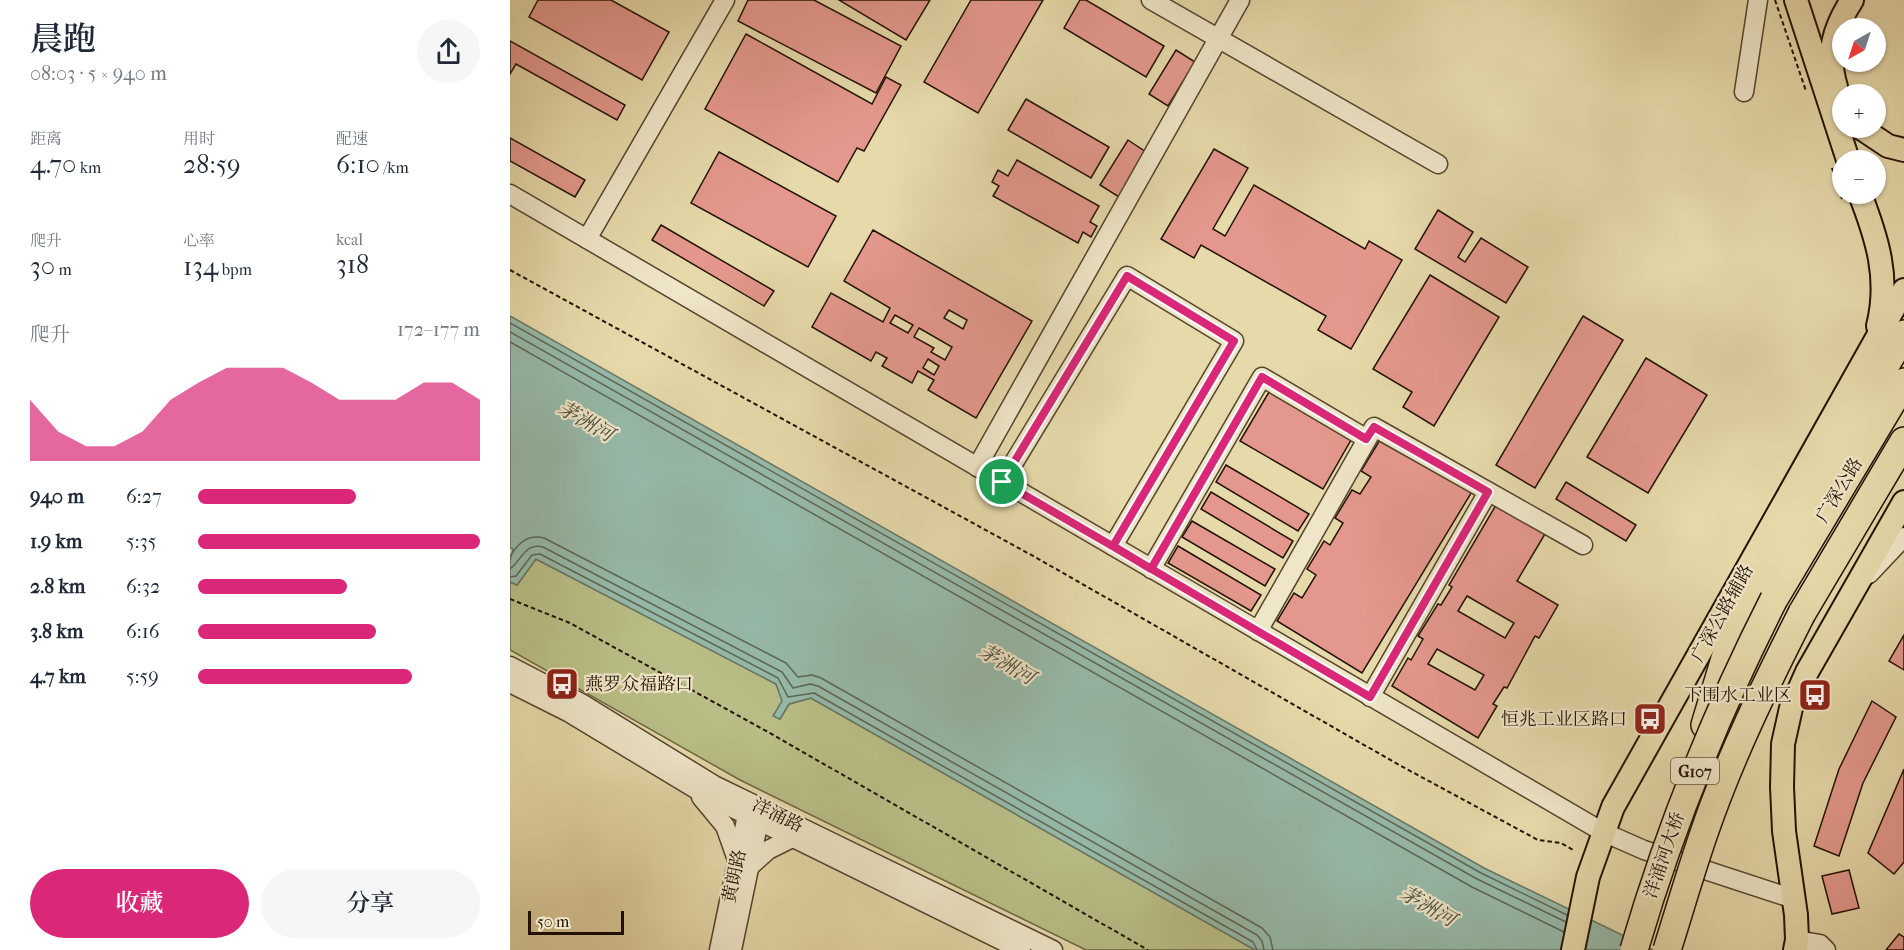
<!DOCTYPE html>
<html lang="zh">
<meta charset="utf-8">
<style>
:root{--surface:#fff;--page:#f6f6f7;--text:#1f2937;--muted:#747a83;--accent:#db2777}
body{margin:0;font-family:"IM FELL French Canon","Noto Serif SC",serif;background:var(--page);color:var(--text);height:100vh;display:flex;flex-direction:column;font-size:22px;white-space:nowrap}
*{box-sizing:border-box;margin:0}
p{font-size:20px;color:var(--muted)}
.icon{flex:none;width:33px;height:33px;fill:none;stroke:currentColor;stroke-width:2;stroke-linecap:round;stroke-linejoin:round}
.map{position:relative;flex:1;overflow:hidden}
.side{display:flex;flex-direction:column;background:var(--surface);width:510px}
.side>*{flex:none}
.needle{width:39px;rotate:219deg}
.buttons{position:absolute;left:1322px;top:18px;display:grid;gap:12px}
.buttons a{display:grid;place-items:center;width:54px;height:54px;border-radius:50%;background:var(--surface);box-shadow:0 2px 4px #0004;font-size:30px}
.scale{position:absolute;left:18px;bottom:15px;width:96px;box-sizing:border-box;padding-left:6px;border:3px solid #231204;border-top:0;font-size:16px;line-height:21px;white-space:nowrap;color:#231204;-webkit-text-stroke:4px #efe6c8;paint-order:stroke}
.pin{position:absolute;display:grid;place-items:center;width:51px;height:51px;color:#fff;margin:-26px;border:3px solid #fff;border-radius:50%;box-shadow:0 2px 6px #0007}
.round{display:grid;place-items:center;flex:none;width:63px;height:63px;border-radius:32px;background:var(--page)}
.headline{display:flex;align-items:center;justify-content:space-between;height:102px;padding:0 30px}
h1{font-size:33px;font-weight:600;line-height:45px}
.stats{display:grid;grid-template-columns:repeat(3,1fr);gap:9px;height:102px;padding:6px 30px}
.stats div{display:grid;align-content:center}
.stats b{font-size:26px;font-weight:600}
.stats small{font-size:16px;font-weight:400}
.stats p{font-size:16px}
.chart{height:168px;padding:12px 30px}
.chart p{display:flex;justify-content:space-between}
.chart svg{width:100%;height:108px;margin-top:6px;fill:var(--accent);opacity:.7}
.action{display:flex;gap:12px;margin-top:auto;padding:12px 30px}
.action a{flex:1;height:69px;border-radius:36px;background:var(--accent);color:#fff;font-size:24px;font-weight:600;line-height:69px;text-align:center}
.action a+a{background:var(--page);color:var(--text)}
ul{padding:0 30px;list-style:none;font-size:20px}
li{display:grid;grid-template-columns:96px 72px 1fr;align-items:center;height:45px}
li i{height:15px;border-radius:8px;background:var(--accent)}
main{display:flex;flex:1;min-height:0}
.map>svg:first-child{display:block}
.green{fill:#b9be86;stroke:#6e6845;stroke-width:1.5}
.water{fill:#96baa9;stroke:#687767;stroke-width:1.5}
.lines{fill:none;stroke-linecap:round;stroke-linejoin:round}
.shore{stroke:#5c6656;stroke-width:1.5}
.building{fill:#e4988d;stroke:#231204;stroke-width:1.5;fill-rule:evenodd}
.minor-casing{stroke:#54442e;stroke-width:21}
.major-casing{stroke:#231204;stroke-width:26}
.highway-casing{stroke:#231204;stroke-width:30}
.path{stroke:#231204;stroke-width:2;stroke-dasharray:4.5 3;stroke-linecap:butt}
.minor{stroke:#efe6c8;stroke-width:18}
.major{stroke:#e6d9aa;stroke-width:22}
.highway{stroke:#e6d9aa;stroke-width:27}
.highway-bridge-casing{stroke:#231204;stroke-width:30;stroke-linecap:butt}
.highway-bridge{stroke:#e6d9aa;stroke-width:27}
.route-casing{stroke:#fff;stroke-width:12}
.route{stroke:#db2777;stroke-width:8}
.labels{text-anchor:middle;stroke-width:4.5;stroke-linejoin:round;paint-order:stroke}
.shield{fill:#efe6c8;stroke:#60523f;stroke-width:1.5}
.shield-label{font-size:16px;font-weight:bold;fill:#231204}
.street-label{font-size:18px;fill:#231204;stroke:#efe6c8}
.poi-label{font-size:18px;fill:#231204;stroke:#efe6c8;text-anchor:end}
.water-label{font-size:20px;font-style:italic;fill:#4b4d3e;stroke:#efe6c8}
</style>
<main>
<section class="side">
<div class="headline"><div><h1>晨跑</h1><p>08:03 · 5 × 940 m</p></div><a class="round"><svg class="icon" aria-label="share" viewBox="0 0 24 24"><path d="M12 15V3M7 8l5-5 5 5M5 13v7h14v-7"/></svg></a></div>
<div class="stats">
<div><p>距离</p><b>4.70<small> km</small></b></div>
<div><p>用时</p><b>28:59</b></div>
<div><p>配速</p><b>6:10<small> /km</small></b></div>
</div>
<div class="stats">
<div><p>爬升</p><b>30<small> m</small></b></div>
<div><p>心率</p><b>134<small> bpm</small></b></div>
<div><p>kcal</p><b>318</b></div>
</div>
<div class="chart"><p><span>爬升</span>172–177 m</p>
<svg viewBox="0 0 160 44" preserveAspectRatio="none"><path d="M0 44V19L10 32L20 38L30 38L40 32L50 19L60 12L70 6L80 6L90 6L100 12L110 19L120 19L130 19L140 12L150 12L160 19V44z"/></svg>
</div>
<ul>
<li><b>940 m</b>6:27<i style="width:56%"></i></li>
<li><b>1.9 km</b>5:35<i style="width:100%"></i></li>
<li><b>2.8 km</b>6:32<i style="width:53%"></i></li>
<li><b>3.8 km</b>6:16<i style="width:63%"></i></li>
<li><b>4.7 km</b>5:59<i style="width:76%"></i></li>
</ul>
<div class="action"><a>收藏</a><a>分享</a></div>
</section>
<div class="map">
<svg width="1394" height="950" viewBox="0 0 1394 950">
<rect width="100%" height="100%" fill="#e6d9aa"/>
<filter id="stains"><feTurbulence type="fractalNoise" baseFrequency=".00333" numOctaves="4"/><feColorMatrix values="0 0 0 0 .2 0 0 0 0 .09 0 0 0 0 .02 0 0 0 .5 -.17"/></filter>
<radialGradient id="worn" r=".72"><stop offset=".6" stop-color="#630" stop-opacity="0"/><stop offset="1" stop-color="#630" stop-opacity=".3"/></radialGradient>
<path class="green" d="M26 559 266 684 273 701 264 716 270 719 279 704 301 698 745 950H576L230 780 0 650V582L7 585Z"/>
<path class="water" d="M0 316 974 868 1143 950H745L301 698 279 704 270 719 263 716 272 701 266 684 26 559 7 585 0 582V561L3 549 0 548Z"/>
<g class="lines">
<g class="shore">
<path d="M0 323 971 873 1057 915"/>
<path d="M0 332 967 879 1056 922"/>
<path d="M0 342 962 887 1054 932"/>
<path d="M0 556C9 543 17 534 34 538L276 663 288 677 302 675 311 678 752 928 760 937 763 950"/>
<path d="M0 569C12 560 15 542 33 547L272 672 283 688 300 684 308 686 747 935 752 941 754 950"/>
<path d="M0 577 6 576 22 555 30 554 268 678 278 697 304 693 743 942 747 950"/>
</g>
</g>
<g class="building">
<path d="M28 0H101L159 32 132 80 19 17Z"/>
<path d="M238 0H304L391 46 366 93 228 21Z"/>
<path d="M329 0H420L396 40Z"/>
<path d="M461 0H533L468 113 414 82Z"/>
<path d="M570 0H576L654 46 636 77 554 28Z"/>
<path d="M236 34 362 104 376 77 391 85 354 151 347 148 328 182 195 109Z"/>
<path d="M0 41 115 105 107 120 6 64 0 74Z"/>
<path d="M666 50 685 62 658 106 639 94Z"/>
<path d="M516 99 599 147 581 178 498 130Z"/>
<path d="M0 138 75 180 65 197 0 161Z"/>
<path d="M618 140 636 152 609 197 590 185Z"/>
<path d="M704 149 738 168 703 229 715 236 744 185 855 249 859 241 892 260 841 349 808 330 816 316 691 245 684 258 651 239Z"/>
<path d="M209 152 326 216 298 267 181 203Z"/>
<path d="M507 160 589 206 580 222 587 226 581 237 573 232 568 243 483 196 489 186 482 182 488 170 498 176Z"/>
<path d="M928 210 963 232 948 257 955 262 971 238 1018 267 996 303 905 249Z"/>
<path d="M151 225 264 291 254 306 142 240Z"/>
<path d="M363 230 522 321 466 418 418 390 424 380 408 371 402 383 372 366 377 358 366 352 361 361 302 327 321 293 373 322 380 308 334 281ZM439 310 457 320 453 329 434 318ZM385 315 403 325 398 333 380 323ZM409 328 442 347 435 360 421 352 424 348 404 337ZM418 359 429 366 424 375 413 368Z"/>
<path d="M920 275 989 317 924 426 893 407 902 392 863 369Z"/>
<path d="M1073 316 1113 340 1025 488 986 465Z"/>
<path d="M1136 358 1197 395 1138 493 1077 457Z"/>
<path d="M759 392 841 440 813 489 730 441Z"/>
<path d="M873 435 963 490 852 673 767 621 784 593 792 598 806 575 797 569 814 541 820 545 833 523 825 518 842 490 850 494 861 477 851 471Z"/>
<path d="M716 465 799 514 788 531 706 482Z"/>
<path d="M1056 482 1126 525 1116 541 1046 499Z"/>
<path d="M701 492 783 541 773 558 691 509Z"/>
<path d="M986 505 1035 534 1007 581 1048 605 1029 638 1025 636 997 688 994 687 983 704 987 706 968 738 882 686 898 658 901 660 913 639 908 636 928 604 931 605 942 587 939 585ZM957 596 1004 623 995 638 948 611ZM927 649 974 675 965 690 918 664Z"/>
<path d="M682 521 765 569 755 586 672 537Z"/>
<path d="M668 546 751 595 741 611 658 563Z"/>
<path d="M1394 635V670L1379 661Z"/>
<path d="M1362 701 1386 717 1353 783 1329 856 1304 846 1329 769Z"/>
<path d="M1394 769V862L1384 874 1358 853Z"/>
<path d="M1339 870 1349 908 1322 914 1312 876Z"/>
<path d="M1389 934 1394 937V950H1376Z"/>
</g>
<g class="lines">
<defs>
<g id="minor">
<path d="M641 0 928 164"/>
<path d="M1234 92 1248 0"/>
<path d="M0 194 1093 832 1134 850 1284 899"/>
<path d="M77 239 215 0"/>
<path d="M467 467 730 0"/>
<path d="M492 482 617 276 724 341 603 546"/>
<path d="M641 569 752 377 857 439"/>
<path d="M1359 574 1394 537"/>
<path d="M748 631 864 427 1073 545"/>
<path d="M0 666 71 703 204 785 543 950"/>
<path d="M0 683 58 712 194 794 511 950"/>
<path d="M860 697 978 492"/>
<path d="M191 797 215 826 226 857"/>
<path d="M239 867 258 850 284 837"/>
<path d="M1287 940 1310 944 1316 950"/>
<path d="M209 950 237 815 243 805"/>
<path d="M222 950 251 811"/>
</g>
<g id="major">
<path d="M1286 0 1338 160"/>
<path d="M1326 87C1316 54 1324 28 1342 0"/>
<path d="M1351 128 1378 146 1394 150"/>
<path d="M1350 194C1367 238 1380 278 1368 326"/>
<path d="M1063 950 1078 877 1103 807 1394 290"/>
<path d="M1285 950 1287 940 1286 915 1274 831 1272 787 1273 744 1281 708 1297 672 1394 502"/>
</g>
<g id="highway">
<path d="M1264 599 1394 382"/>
<path d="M1292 613 1394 441"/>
<path d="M1195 725 1220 642 1247 582 1394 334"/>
</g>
</defs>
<use href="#minor" class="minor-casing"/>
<use href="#major" class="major-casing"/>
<use href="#highway" class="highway-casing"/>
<g class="path">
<path d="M1265 0 1296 91"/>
<path d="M1322 168 1332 199"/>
<path d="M0 270 525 557 891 766 1028 840 1051 843 1065 851"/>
<path d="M0 599 60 623 258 732 638 950"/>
</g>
<use href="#minor" class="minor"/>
<use href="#major" class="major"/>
<use href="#highway" class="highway"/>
<defs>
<g id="highway-bridge">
<path d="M1124 950C1160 827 1206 713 1264 599"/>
<path d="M1157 950C1169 912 1180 874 1193 836 1219 759 1255 686 1292 613"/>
</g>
</defs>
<use href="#highway-bridge" class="highway-bridge-casing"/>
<use href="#highway-bridge" class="highway-bridge"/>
</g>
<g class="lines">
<defs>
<path id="route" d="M492 482C615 553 737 625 860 697L978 492 864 427 856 439 752 377 641 569 603 546 724 341 617 276 492 482"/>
</defs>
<use href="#route" class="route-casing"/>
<use href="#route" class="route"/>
</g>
<defs>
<symbol id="bus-square" viewBox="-11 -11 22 22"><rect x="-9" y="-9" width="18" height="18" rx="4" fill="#8f2418" stroke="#efe6c8"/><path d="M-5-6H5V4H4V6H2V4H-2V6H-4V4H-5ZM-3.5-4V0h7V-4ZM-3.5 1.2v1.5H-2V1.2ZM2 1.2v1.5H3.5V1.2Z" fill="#fff"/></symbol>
</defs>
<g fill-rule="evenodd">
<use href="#bus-square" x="33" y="665" width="38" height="38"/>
<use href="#bus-square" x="1286" y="676" width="38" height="38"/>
<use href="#bus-square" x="1121" y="700" width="38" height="38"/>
</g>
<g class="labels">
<rect class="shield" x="1161" y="758" width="48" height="26" rx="4.5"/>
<g class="shield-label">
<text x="1185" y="777">G107</text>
</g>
<g class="street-label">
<text transform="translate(1329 490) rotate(-59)" y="6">广深公路</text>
<text transform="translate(1212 613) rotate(-61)" y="6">广深公路辅路</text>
<text transform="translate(268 815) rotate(26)" y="6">洋涌路</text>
<text transform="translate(1154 855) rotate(-71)" y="6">洋涌河大桥</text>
<text transform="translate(224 876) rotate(-78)" y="6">黄朗路</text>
</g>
<g class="poi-label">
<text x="75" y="690" text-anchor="start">燕罗众福路口</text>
<text x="1282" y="701">下围水工业区</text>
<text x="1117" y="725">恒兆工业区路口</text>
</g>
<g class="water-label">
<text transform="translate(76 421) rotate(30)" y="7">茅洲河</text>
<text transform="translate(497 664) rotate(30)" y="7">茅洲河</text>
<text transform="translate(918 906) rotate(30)" y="7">茅洲河</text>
</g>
</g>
<rect width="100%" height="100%" filter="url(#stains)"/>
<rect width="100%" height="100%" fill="url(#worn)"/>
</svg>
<div class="buttons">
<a><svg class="needle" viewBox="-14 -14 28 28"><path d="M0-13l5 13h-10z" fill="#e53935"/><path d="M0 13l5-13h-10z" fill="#747a83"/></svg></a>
<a>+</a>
<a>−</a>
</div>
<div class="scale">50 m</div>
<div class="pin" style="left:492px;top:482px;background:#1e9e55"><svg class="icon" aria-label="arrive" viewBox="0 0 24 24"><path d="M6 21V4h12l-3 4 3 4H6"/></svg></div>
</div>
</main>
